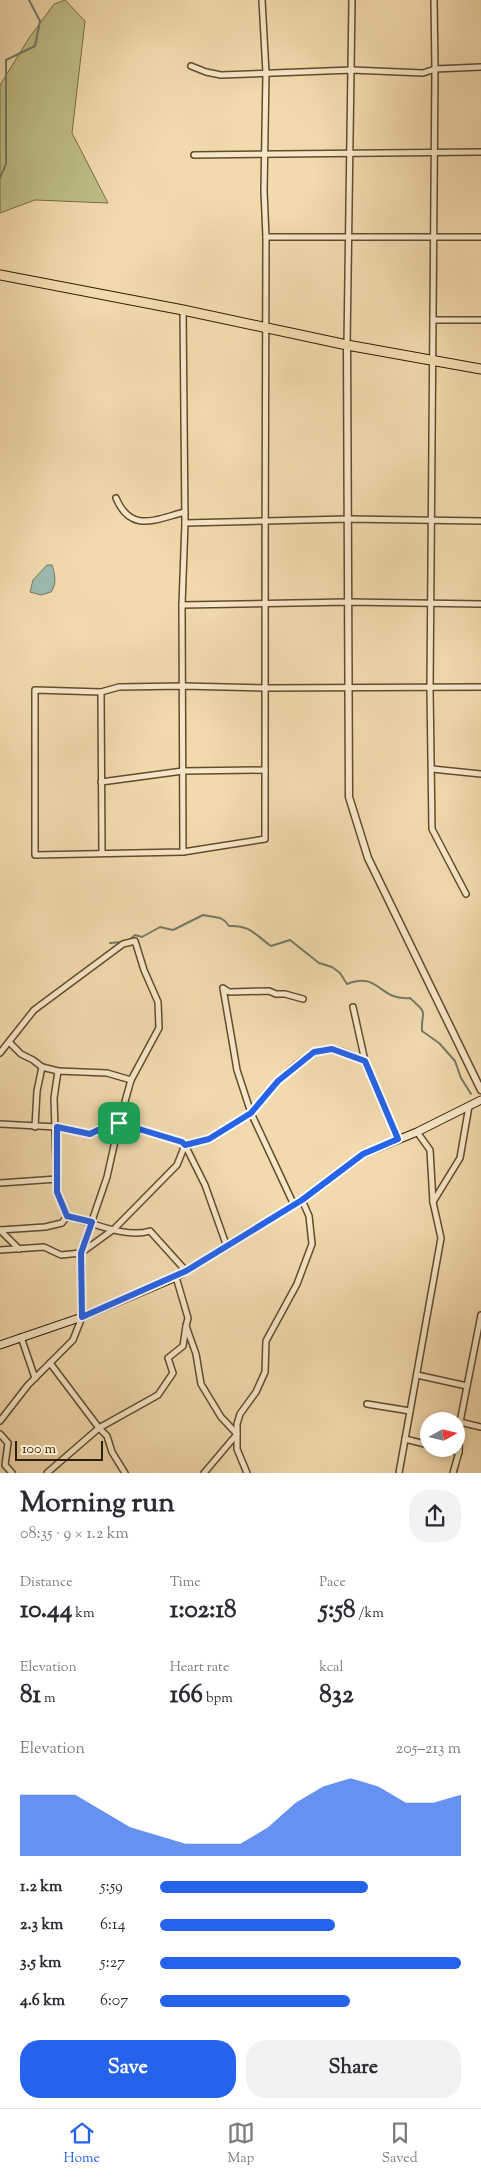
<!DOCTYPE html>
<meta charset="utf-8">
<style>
:root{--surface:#fff;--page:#f2f2f3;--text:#2b2b33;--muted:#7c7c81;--line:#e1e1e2;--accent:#2563eb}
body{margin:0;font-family:"Sorts Mill Goudy",serif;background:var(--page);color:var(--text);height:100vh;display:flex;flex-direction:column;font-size:19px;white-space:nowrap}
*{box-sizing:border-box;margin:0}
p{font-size:16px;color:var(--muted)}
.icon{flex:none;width:28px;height:28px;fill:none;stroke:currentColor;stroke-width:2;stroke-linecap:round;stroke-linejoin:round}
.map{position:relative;height:1473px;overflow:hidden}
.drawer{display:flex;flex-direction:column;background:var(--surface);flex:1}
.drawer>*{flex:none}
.needle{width:32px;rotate:82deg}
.controls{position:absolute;left:420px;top:1412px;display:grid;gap:10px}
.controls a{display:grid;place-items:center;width:45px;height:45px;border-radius:50%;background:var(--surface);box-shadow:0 2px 8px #0003;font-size:25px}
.scale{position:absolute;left:15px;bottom:12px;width:88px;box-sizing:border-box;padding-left:5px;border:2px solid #311d01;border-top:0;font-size:14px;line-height:18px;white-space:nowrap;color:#311d01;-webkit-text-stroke:4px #f7e7ca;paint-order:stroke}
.pin{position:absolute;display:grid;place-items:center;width:42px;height:42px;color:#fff;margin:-21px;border-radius:10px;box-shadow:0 2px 8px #0006}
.round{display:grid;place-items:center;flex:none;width:52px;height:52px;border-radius:20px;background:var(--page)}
.summary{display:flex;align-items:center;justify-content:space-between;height:85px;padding:0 20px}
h1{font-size:28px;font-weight:700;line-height:38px}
.figures{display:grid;grid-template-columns:repeat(3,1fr);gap:8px;height:85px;padding:5px 20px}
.figures div{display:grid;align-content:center}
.figures b{font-size:25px;font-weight:700}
.figures small{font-size:14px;font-weight:400}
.figures p{font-size:14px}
.chart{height:140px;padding:10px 20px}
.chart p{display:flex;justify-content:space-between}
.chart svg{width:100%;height:90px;margin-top:5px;fill:var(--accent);opacity:.7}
.cta{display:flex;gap:10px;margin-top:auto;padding:10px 20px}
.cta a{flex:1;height:58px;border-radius:20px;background:var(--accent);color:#fff;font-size:20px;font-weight:700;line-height:58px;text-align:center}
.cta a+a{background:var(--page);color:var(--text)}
ul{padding:0 20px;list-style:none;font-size:16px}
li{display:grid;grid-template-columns:80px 60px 1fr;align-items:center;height:38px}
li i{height:12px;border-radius:6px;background:var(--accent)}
.tab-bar{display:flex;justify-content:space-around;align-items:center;height:70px;border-top:1px solid var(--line);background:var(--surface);font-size:14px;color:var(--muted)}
.tab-bar a{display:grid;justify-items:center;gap:2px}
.tab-bar .current{color:var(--accent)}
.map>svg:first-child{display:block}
.green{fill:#bebe88;stroke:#786e44}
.water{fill:#9cbaaf;stroke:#717b69}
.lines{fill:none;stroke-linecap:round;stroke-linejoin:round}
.stream{stroke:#717b69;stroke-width:2}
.minor-casing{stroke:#614c2c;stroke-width:8}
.tertiary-casing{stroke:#614c2c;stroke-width:9}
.secondary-casing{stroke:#311d01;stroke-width:9}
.trunk-casing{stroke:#311d01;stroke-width:11}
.minor{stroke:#f7e7ca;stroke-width:5}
.tertiary{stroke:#f7e7ca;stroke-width:6}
.secondary{stroke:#f7e7ca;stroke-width:7}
.trunk{stroke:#f2daae;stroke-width:9}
.route-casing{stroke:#fff;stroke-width:10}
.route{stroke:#2563eb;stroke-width:6}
</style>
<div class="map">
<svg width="481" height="1473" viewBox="0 0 481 1473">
<rect width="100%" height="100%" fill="#f2daae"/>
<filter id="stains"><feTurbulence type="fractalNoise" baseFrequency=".004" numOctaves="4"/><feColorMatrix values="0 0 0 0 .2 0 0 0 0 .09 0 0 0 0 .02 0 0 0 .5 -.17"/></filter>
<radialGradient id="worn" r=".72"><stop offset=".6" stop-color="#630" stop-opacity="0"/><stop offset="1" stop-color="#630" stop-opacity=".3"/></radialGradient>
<path class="green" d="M65 0 85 21 72 133 108 203 35 200 0 213V85L29 38 54 4Z"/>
<path class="water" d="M47 565H52C55 574 57 584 51 592L41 595 30 592 33 580Z"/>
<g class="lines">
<g class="stream">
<path d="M0 178 6 164V60L35 46 40 21 29 0"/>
<path d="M127 942 135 935 142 937 160 927 173 930 203 915 220 918 225 921 229 926C251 925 255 935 271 946L290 940 319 963 332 967 340 973 347 984C380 971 378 1001 410 998 430 1016 421 1009 422 1031L439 1043 455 1061 461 1078 471 1094"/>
<path d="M110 943 122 942"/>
</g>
<defs>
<g id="minor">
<path d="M262 0 266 73 264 191 266 237C266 438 264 638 265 839L183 852 35 855V690L101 692 119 687 183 686 265 688 481 687"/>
<path d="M434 0 435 69 430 688 432 829 466 894"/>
<path d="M191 66 206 72 221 75 352 70 423 73 435 69 481 67"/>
<path d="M194 155 481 152"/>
<path d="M266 237H481"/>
<path d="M183 310 185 523 182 605 183 852"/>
<path d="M433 320H481"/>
<path d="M347 345 352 0"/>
<path d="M116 498C131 534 156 519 185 512"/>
<path d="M185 523 348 519 481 521"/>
<path d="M182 605 348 602 481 604"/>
<path d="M101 692 102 853"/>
<path d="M432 769 481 774"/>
<path d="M101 782 183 771 265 770"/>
<path d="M353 1007 365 1061 398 1139"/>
<path d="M9 1042 21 1054 33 1060 42 1067"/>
<path d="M0 1053 34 1010 123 944 135 941 144 970 158 1002 159 1028 131 1080 119 1123"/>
<path d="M131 1080 107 1073 58 1071 54 1098 57 1192 67 1216C91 1222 126 1239 150 1231L186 1271"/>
<path d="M0 1124 57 1127 91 1134 98 1130H116"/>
<path d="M35 1127 37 1091 42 1067 58 1071"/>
<path d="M0 1183 57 1179"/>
<path d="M433 1202 460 1158 469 1106"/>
<path d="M294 1205 251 1113C268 1093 303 1047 332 1049 342 1050 355 1057 365 1061"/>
<path d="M0 1230 45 1227 62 1223 67 1216"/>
<path d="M0 1230 19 1249"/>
<path d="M0 1250 44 1247 61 1255 81 1253 114 1229 177 1165 185 1145 205 1185 227 1247"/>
<path d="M176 1277 188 1318 186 1326"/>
<path d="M21 1337 35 1378"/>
<path d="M50 1363 99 1428 158 1395 173 1373 168 1358 183 1346 186 1326 196 1354 201 1384 221 1417 237 1434 204 1473"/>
<path d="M417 1375 467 1386"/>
<path d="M367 1404 410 1411"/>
<path d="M0 1421 28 1385 73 1340 82 1317 81 1253 107 1177 119 1123 182 1142 185 1145 209 1139 251 1113 237 1070 223 988 229 992 269 991 276 994H285L303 999"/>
<path d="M460 1422 481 1427"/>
<path d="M0 1434 8 1443 5 1465 12 1473"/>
<path d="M405 1439 429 1445"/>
<path d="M446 1449 459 1452"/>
<path d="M47 1473 99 1428 107 1436 112 1452 125 1473"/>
<path d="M247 1473 237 1449V1424L240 1414 256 1392 265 1372 266 1341 297 1284 312 1244 309 1216 302 1200"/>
<path d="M399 1473 441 1238 433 1202 430 1150 417 1132"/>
<path d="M453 1473 459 1452 460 1422 481 1315"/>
</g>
<path id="tertiary" d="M347 345 349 797 368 858 481 1090"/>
<path id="secondary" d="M0 1345 82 1317 176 1277 302 1200 363 1154 417 1132 481 1100"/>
<path id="trunk" d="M0 275 183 310 347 345 481 369"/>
</defs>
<use href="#minor" class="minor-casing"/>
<use href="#tertiary" class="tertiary-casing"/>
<use href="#secondary" class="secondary-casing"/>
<use href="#trunk" class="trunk-casing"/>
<use href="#minor" class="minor"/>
<use href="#tertiary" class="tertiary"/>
<use href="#secondary" class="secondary"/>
<use href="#trunk" class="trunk"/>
</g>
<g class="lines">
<defs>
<path id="route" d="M332 1049 365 1061 398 1139 363 1154 302 1200 186 1271 82 1317 81 1253 92 1222 67 1216 57 1192V1127L90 1134 98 1130H116L119 1123 182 1142 185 1145 209 1139 251 1113 278 1081 314 1052Z"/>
</defs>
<use href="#route" class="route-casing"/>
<use href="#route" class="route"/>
</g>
<rect width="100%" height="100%" filter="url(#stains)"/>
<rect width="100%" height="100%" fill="url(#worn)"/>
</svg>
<div class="controls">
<a><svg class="needle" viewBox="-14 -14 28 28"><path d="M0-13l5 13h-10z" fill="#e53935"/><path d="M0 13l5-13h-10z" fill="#7c7c81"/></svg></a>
</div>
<div class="scale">100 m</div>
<div class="pin" style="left:119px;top:1123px;background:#1e9e55"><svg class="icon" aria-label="arrive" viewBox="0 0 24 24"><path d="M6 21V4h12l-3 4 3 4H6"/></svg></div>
</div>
<section class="drawer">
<div class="summary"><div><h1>Morning run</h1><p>08:35 · 9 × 1.2 km</p></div><a class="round"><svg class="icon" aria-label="share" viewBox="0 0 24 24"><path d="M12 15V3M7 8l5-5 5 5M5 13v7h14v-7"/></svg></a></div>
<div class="figures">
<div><p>Distance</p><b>10.44<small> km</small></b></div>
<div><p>Time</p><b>1:02:18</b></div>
<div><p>Pace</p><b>5:58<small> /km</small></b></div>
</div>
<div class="figures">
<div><p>Elevation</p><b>81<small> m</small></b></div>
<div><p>Heart rate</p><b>166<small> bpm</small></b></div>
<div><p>kcal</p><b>832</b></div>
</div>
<div class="chart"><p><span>Elevation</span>205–213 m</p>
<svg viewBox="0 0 160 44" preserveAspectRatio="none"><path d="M0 44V14L10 14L20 14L30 22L40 30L50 34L60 38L70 38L80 38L90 30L100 18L110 10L120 6L130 10L140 18L150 18L160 14V44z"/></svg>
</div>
<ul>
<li><b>1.2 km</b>5:59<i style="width:69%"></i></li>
<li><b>2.3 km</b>6:14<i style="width:58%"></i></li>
<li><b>3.5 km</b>5:27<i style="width:100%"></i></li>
<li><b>4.6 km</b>6:07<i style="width:63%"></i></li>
</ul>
<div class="cta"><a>Save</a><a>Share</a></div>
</section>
<nav class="tab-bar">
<a class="current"><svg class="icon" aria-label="home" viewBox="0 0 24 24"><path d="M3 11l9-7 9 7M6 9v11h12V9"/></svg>Home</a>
<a><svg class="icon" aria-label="map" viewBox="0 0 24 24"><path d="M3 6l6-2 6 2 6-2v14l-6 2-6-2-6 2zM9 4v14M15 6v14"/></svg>Map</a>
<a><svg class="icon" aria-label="saved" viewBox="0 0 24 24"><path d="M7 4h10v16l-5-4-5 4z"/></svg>Saved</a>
</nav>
